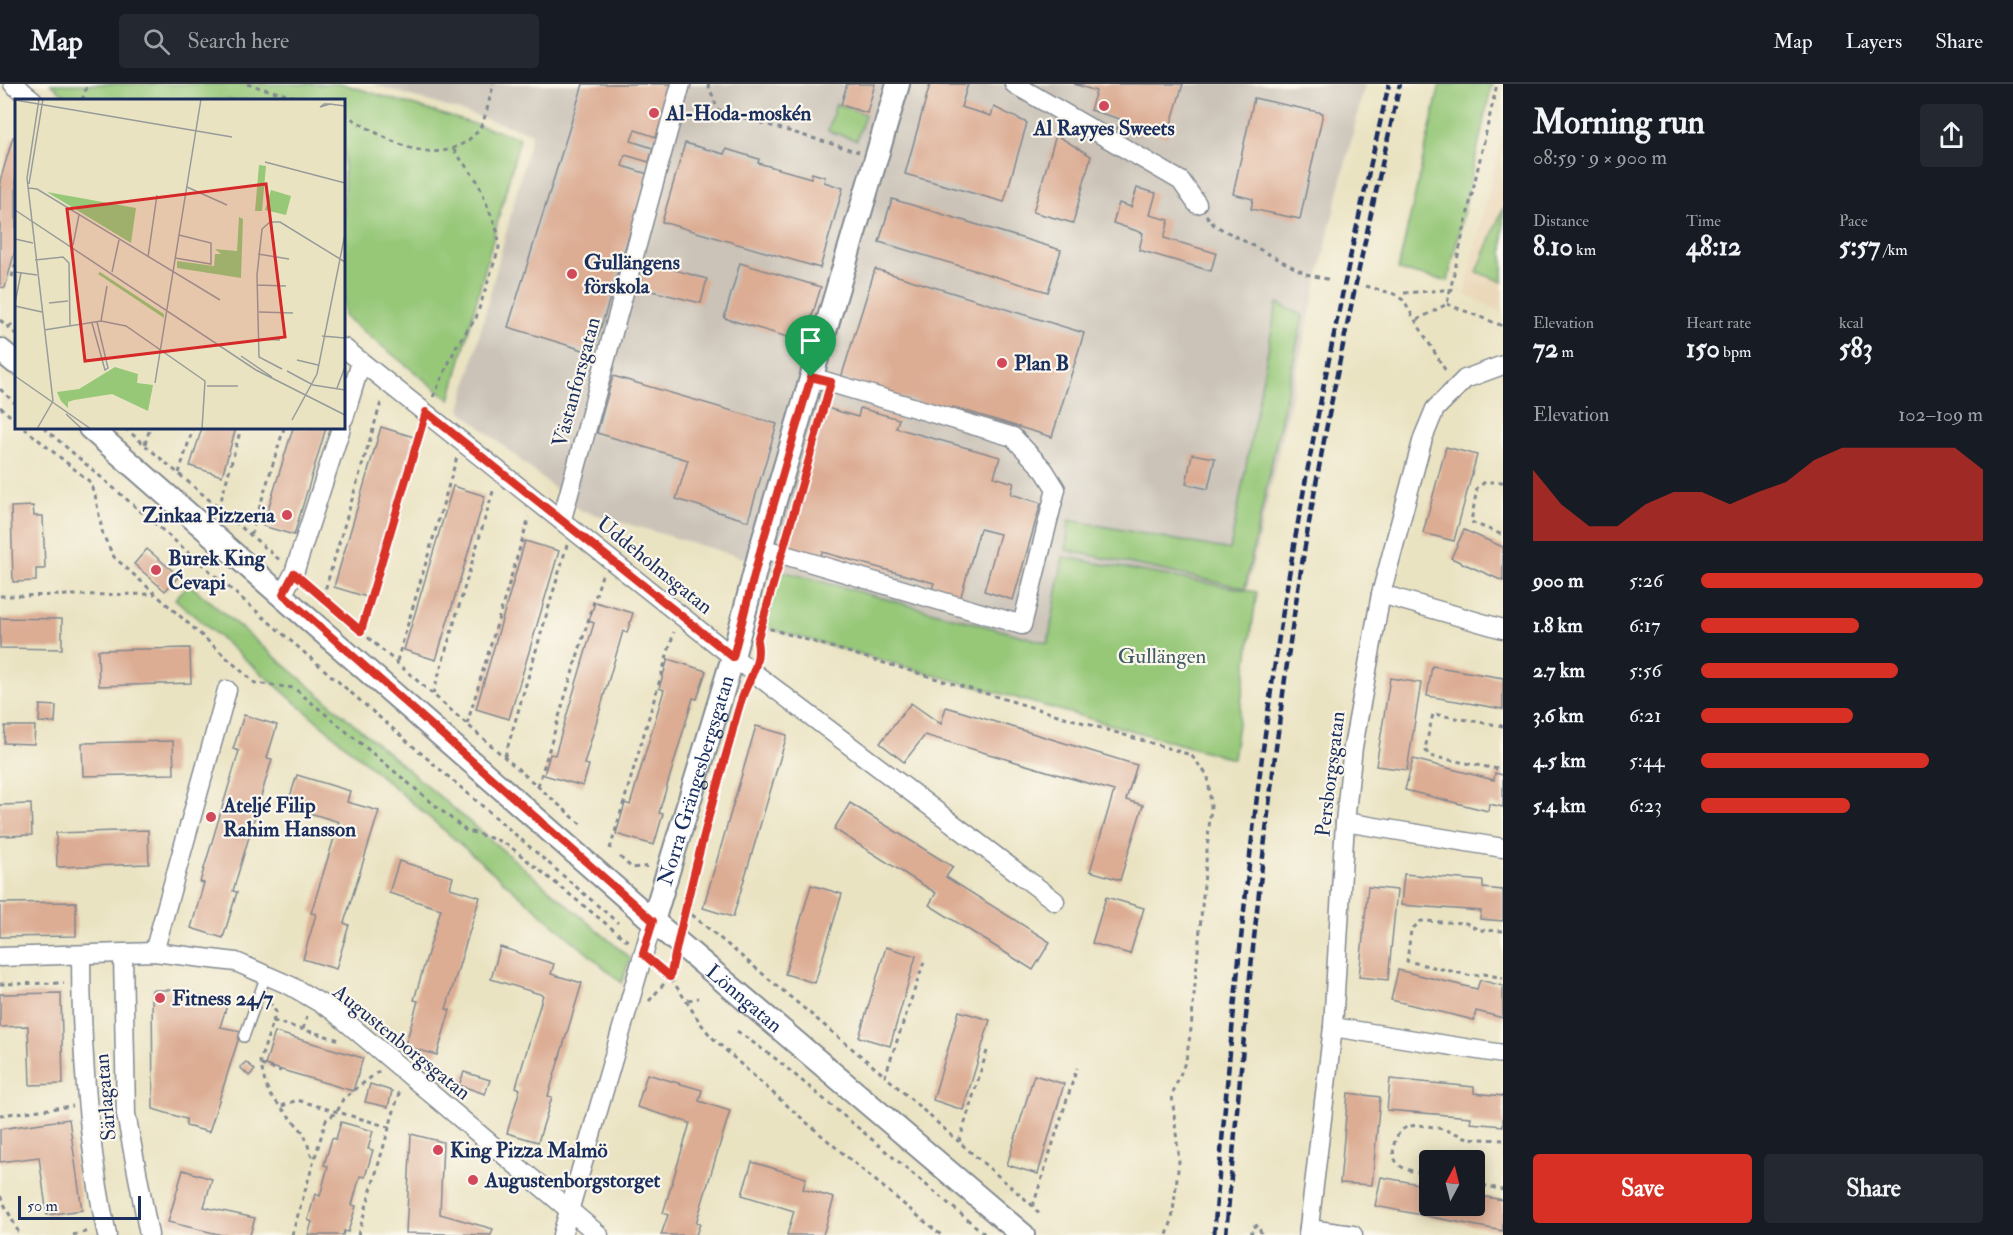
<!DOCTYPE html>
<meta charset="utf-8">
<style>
:root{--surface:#171b24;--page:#242831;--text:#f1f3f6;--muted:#9ea1a6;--line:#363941;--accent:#d93025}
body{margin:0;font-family:"IM FELL Double Pica",serif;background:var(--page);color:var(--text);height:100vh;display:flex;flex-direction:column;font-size:22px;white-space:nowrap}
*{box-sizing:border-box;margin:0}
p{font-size:20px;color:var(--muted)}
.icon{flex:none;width:33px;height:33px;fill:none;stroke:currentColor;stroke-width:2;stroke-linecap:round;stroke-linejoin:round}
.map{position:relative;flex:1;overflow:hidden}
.details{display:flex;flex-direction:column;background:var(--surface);width:510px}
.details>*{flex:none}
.needle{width:39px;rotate:7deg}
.buttons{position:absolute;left:1419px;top:1066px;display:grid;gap:12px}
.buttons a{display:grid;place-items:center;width:66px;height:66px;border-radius:6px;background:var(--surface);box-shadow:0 3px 15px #0003;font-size:30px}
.scale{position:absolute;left:18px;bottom:15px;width:123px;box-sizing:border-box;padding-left:6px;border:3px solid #1b2f5e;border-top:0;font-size:16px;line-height:21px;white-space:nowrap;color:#1b2f5e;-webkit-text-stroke:4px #fbf7ec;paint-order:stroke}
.pin{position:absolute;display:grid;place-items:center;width:51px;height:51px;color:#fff;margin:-62px -26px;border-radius:50% 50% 50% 0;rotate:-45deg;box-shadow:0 0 6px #0007}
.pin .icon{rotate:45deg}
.round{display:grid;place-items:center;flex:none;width:63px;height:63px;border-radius:6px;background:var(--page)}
.head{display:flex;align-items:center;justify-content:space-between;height:102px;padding:0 30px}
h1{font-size:33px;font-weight:700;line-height:45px}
.stats{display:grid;grid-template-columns:repeat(3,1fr);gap:9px;height:102px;padding:6px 30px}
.stats div{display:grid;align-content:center}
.stats b{font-size:26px;font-weight:700}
.stats small{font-size:16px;font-weight:400}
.stats p{font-size:16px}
.chart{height:168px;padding:12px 30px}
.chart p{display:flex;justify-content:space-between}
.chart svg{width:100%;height:108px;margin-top:6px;fill:var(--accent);opacity:.7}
.action{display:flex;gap:12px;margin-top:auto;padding:12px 30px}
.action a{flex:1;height:69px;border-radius:6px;background:var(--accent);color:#fff;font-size:24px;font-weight:700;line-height:69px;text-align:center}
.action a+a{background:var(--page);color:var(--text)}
ul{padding:0 30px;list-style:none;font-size:20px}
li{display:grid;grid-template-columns:96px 72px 1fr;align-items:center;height:45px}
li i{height:15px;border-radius:8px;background:var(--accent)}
header{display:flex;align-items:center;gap:36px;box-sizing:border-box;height:84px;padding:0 30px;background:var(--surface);border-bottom:2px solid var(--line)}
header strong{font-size:28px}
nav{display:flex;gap:33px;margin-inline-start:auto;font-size:21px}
.search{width:420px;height:54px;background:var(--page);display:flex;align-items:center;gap:15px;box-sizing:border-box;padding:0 21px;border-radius:6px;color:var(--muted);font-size:22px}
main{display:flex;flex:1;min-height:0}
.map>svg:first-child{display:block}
.built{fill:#ebd8ba}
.industrial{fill:#cbc3b8}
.green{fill:#96c878;stroke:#587c6b;stroke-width:1.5}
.building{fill:#dcac93}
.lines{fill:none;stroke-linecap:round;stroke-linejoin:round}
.service-casing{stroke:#828990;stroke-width:12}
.minor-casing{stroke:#828990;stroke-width:21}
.tertiary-casing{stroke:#828990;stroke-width:26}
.path{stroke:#828990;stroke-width:3;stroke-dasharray:4.5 4.5;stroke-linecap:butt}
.service{stroke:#fff;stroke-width:9}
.minor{stroke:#fff;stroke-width:18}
.tertiary{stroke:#fff;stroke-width:22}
.rail{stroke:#1b2f5e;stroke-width:4.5;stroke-dasharray:9 4.5;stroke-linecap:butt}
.route-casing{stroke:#fff;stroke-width:12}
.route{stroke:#d93025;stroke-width:8}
.poi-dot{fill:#d1495b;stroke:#fbf7ec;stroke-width:2}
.labels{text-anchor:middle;stroke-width:4.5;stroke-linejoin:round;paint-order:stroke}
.poi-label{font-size:21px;font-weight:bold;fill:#1b2f5e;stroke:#fbf7ec;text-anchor:start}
.street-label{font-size:21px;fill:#1b2f5e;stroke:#fbf7ec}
.park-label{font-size:21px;fill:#405d66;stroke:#fbf7ec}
.inset-road{fill:none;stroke:#979b9a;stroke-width:1.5}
.view{fill:#d62828;fill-opacity:0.15;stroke:#d62828;stroke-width:3}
.inset-edge{fill:none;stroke:#1b2f5e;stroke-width:3}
</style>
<header>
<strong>Map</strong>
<div class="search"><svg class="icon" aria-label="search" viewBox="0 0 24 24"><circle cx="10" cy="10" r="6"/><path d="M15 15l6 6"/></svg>Search here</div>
<nav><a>Map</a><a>Layers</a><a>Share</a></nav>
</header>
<main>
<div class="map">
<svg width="1503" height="1151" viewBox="0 0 1503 1151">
<rect width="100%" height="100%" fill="#fbf7ec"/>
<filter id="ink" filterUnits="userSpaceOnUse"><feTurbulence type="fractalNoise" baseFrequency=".0167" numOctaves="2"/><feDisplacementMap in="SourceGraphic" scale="12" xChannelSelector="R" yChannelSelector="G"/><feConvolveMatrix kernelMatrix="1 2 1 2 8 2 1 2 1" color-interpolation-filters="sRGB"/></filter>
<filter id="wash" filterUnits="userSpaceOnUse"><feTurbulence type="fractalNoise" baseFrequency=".008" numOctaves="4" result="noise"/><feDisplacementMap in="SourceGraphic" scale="24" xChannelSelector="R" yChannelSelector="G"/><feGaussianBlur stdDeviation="1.35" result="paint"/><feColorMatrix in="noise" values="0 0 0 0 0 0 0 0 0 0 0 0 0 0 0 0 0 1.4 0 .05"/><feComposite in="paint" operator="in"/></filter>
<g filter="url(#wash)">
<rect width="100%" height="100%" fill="#eae3c2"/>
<path class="built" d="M1503 47V228L1464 211Z"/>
<path class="industrial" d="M372 0H1365L1329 147 1247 507 1045 562 580 426 460 326 532 49Z"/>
<g class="green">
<path d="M51 0H343L520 54 450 316 344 232V16H71Z"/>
<path d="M1440 0H1492L1448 197 1398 186Z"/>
<path d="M836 20 865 30 857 56 828 47Z"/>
<path d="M1503 124V198L1477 188Z"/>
<path d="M1277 219 1303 232 1245 504 1066 466 1069 436 1230 466Z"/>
<path d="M1063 473 1257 508 1233 675 764 543 775 485 1048 559Z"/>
<path d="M189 500 630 874 622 899 175 515Z"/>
</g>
<g id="blocks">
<g class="building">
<path d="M583 0H673L656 53 635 46 631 57 653 64 649 78 625 71 622 82 648 90 593 269 508 243Z"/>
<path d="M847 0H875L867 29 841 21Z"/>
<path d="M930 0H968L961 23 991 32 994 23 1027 39 1004 118 905 90Z"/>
<path d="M1074 0H1183L1167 53 1142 45 1140 52 1117 45 1120 35 1090 26 1096 7Z"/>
<path d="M1254 14 1323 29 1300 135 1251 125 1253 115 1233 110Z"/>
<path d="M1056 51 1091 72 1073 139 1033 128Z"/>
<path d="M13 53 16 55V163L5 204 0 203V97Z"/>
<path d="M685 59 724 70 726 65 759 75 758 79 811 94 812 89 825 93 824 98 843 104 820 184 662 138Z"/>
<path d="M1137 104 1156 109 1150 131 1169 136 1164 154 1216 169 1211 187 1139 166 1143 149 1113 139 1119 119 1131 123Z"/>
<path d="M892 115 1061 166 1048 208 879 158Z"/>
<path d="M647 178 707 195 701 219 639 204Z"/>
<path d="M740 179 821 203 804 258 724 234Z"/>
<path d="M875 185 1084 249 1052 353 953 323 951 328 841 294Z"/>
<path d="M613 292 777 340 748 437 676 415 688 376 597 349Z"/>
<path d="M827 324 858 333 860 324 899 335 896 344 1000 373 994 393 1014 399 1011 410 1041 419 1013 516 984 507 1000 450 980 445 959 519 930 511 934 499 822 468 819 478 786 468Z"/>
<path d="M381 343 414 353 367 513 334 503Z"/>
<path d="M202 344H236L222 392 190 382Z"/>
<path d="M293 344H326L294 451 263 442Z"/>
<path d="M1446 363 1477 371 1454 457 1423 449Z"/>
<path d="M1192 370 1215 374 1208 405 1186 400Z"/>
<path d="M453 402 485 412 436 576 404 566Z"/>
<path d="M33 422 34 432H43L45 485H36V497L13 498 11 423Z"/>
<path d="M1464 446 1503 463V497L1451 474Z"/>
<path d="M525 457 559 467 509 635 476 625Z"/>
<path d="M147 465 179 492 165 507 134 480Z"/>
<path d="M595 518 633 529 627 549 623 547 584 680 589 681 583 702 544 691 550 670 555 671 594 539 589 537Z"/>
<path d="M0 534 62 535V565L0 564Z"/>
<path d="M190 564 191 599 99 602 98 566Z"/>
<path d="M668 575 706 587 697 615 693 614 659 729 663 730 654 761 616 750 625 719 630 721 664 606 659 604Z"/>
<path d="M1432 582 1503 594V625L1427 612Z"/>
<path d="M1390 594 1421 599 1407 686 1376 682Z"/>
<path d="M911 619 941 640 946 623 1137 681 1126 716 1143 721 1120 796 1090 787 1114 707 925 651 904 678 880 659Z"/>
<path d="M40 621 56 622 55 639 39 638Z"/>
<path d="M244 631 277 641 267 674 272 675 233 807 237 808 223 854 191 844 204 799 200 798 239 667 233 665Z"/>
<path d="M5 642H35L34 660 4 659Z"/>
<path d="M756 642 787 651 733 833 703 824Z"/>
<path d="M173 657 174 690 83 692 82 659Z"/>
<path d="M1413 675 1494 696 1495 689 1503 691V723L1489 720 1488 727 1405 706Z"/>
<path d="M297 691 350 707 347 718 379 727 344 839 349 841 336 885 303 875 316 830 311 829 339 738 287 722Z"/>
<path d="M850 719 953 783 946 793 1050 858 1033 886 929 821 936 809 834 745Z"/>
<path d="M31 720 32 751 0 752V721Z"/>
<path d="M148 746 149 780 57 783 56 749Z"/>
<path d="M399 777 453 793 450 804 480 813 446 925 450 926 437 971 405 962 418 917 414 916 441 825 389 809Z"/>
<path d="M1404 790 1483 797V804L1503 806V837L1480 835 1481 827 1401 821Z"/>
<path d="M811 801 842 810 815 899 785 890Z"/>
<path d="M1368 803 1397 806 1388 896 1359 893Z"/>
<path d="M1106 813 1144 824 1130 870 1092 859Z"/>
<path d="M76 818V852L0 853V819Z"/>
<path d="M500 863 554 880 551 890 582 899 548 1012 552 1013 538 1058 507 1049 520 1005 516 1003 543 911 491 895Z"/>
<path d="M886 863 916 872 890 962 859 953Z"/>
<path d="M1398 886 1477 905 1480 896 1503 902V934L1476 927 1474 936 1391 916Z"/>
<path d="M152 906H173L228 918 220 943 241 947 209 1048 186 1042V1035L153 1025Z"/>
<path d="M61 909 63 1000 30 1001 28 942 0 943V910Z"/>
<path d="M959 927 990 936 963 1026 933 1016Z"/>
<path d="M275 948 363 974 353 1007 265 981Z"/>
<path d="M246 978 255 986 249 992 240 983Z"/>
<path d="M464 988 490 996 485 1010 459 1001Z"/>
<path d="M647 990 702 1006 699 1017 730 1027 696 1139 700 1140 696 1151H661L668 1131 663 1129 690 1039 637 1023Z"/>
<path d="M1034 991 1064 1000 1038 1090 1007 1081Z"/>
<path d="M1390 995 1474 1003V1009L1503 1012V1042L1470 1039 1471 1033 1387 1026Z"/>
<path d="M370 1000 392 1007 388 1023 365 1018Z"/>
<path d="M1348 1009 1380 1013 1372 1101 1340 1099Z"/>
<path d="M69 1035 82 1126 47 1131 39 1073 0 1078V1045Z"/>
<path d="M341 1038 373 1047 368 1065 373 1066 365 1093 360 1092 352 1121 356 1122 348 1148 344 1147 343 1151H308L312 1138 308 1136 315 1110 320 1112 328 1082 324 1081 332 1054 336 1055Z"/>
<path d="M411 1050 443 1058 440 1130 493 1145 491 1151 406 1149Z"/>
<path d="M752 1078 806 1094 803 1105 834 1114 823 1151H787L794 1127 742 1111Z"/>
<path d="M183 1086 212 1095 204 1123 255 1134 250 1151H222L168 1138Z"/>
<path d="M1381 1093 1430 1102V1122H1474V1111L1503 1116V1147L1375 1122Z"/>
</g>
</g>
</g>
<g filter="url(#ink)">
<use href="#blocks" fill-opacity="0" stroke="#828990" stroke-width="1.5"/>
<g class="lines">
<defs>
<path id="service" d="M244 953 266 891"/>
<g id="minor">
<path d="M13 0 33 16"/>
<path d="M1014 0 1181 97 1197 120"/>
<path d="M344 264 733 573 1055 817"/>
<path d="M344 334 361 278"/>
<path d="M562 435 681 0"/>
<path d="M761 464 1022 541 1056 405 1044 386 1013 353 811 293"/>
<path d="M283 510 294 489 341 344"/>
<path d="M1381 510 1503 545"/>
<path d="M1345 738 1503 764"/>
<path d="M154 868 227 606"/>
<path d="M123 870 126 1030 149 1151"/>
<path d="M81 871C81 966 87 1058 107 1151"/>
<path d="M0 873 154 868 236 878 291 902 332 926 599 1151"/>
<path d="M1333 943 1503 970"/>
<path d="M1309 1145 1353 1151"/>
<path d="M562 1151 653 837"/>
<path d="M1308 1151 1333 943 1345 738 1353 663 1381 510 1423 354 1435 325 1465 295 1503 281"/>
</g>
<g id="tertiary">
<path d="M0 266 16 279"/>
<path id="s1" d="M90 344 653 837 1023 1151"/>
<path id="s2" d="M653 837 733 573 761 464 898 0"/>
</g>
</defs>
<use href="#service" class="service-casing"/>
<use href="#minor" class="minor-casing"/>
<use href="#tertiary" class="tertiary-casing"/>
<g class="path">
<path d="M247 0 305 16"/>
<path d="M708 0 718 26 859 68"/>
<path d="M82 16 88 0"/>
<path d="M344 30C384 53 436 91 477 48 486 38 489 13 494 0"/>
<path d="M1206 131 1214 141 1306 190 1331 196"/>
<path d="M12 193 16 178"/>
<path d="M1366 202 1394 210 1403 216 1447 289"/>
<path d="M1404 209 1458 205"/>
<path d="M1447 220 1503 242"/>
<path d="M0 236 16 250"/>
<path d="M1417 236 1447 220 1497 0"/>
<path d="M9 243 16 237"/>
<path d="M0 305 16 320"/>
<path d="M433 313 458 259 476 234 499 164 498 149 478 98 453 65"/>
<path d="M0 323 16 337"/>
<path d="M24 344 89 397 95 411 103 451 114 473 255 599 294 604 465 746 503 758 512 764 630 859"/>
<path d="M44 344 618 839"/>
<path d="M125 344 282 478"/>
<path d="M145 360 150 344"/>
<path d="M179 389 193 344"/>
<path d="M1503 398H1485L1477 404 1471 438 1503 451"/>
<path d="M219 424 241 344"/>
<path d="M251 451 284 344"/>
<path d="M786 456 801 402"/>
<path d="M307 500 583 742"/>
<path d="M0 512 154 510"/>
<path d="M323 513 382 315"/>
<path d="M761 542 1191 671 1208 692 1211 722 1191 945 1186 976 1172 1011 1179 1077 1172 1136 1167 1151"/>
<path d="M361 547 421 344"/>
<path d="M757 557 759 572"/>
<path d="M397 577 457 373"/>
<path d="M433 610 494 404"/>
<path d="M467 640 529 433"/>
<path d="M1503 642 1433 630 1425 665 1429 672 1503 686"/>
<path d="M505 672 567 461"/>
<path d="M538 702 602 491"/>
<path d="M610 765 674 548"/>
<path d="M620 773 632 784 651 782"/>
<path d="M685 825 885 992"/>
<path d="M682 836 730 654"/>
<path d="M1503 847 1479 846 1466 839 1421 837 1411 846 1407 877 1472 892 1484 890 1503 894"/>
<path d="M924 878 885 992 959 1058"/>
<path d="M658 882C684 905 694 937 716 957 788 1025 865 1088 941 1151"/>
<path d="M0 900 64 899"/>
<path d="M688 916 699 914"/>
<path d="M649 917 670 893 674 878"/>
<path d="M269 918 276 928 260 977 265 999 270 1011 304 1049 313 1077"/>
<path d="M273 937 340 956"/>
<path d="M303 945 308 929"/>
<path d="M737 947 776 975 986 1151"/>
<path d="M987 967 959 1058 1033 1122 1040 1131"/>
<path d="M261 981 281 987"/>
<path d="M282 1022 297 1016 389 1043"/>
<path d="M0 1031 73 1022"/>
<path d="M1430 1090C1420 1088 1406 1088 1398 1080 1388 1069 1395 1045 1410 1042 1427 1039 1450 1047 1465 1053 1476 1056 1491 1055 1503 1056"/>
<path d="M1474 1099 1503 1106"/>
<path d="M0 1112 20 1151"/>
<path d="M1033 1122 1077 984"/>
<path d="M73 1151 89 1147"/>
<path d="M292 1151 326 1036 337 1028 343 1015 379 987"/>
<path d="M358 1151 400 1006"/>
<path d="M1251 1151 1253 1143 1258 1141 1262 1151"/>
</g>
<use href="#service" class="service"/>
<use href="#minor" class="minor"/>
<use href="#tertiary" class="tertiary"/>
<g class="rail">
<path d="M1214 1151C1231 949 1249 746 1280 546 1309 362 1347 181 1389 0"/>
<path d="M1226 1151C1243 951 1263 751 1291 551 1318 366 1359 182 1400 0"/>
</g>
</g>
</g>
<g class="lines" filter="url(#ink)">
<defs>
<path id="route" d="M811 293 831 298 757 557C761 577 752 590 744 609 738 624 734 641 730 657 707 735 687 814 670 893L643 870 653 837 283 510 294 489 361 547 426 328 733 573 761 464Z"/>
</defs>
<use href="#route" class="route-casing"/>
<use href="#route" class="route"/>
</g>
<g class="poi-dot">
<circle cx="1104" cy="22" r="6"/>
<circle cx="654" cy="29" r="6"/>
<circle cx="572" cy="190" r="6"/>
<circle cx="1002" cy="279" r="6"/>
<circle cx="287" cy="431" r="6"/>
<circle cx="156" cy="486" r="6"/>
<circle cx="211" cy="733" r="6"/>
<circle cx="160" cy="914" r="6"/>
<circle cx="438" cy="1066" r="6"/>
<circle cx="473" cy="1096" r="6"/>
</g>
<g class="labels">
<g class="poi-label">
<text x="666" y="36">Al-Hoda-moskén</text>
<text x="1104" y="51" text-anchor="middle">Al Rayyes Sweets</text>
<text x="584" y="185">Gullängens<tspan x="584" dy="24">förskola</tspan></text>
<text x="1014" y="286">Plan B</text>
<text x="275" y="438" text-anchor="end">Zinkaa Pizzeria</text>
<text x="168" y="481">Burek King<tspan x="168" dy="24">Ćevapi</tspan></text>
<text x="223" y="728">Ateljé Filip<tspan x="223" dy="24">Rahim Hansson</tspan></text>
<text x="172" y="921">Fitness 24/7</text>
<text x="450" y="1073">King Pizza Malmö</text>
<text x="485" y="1103">Augustenborgstorget</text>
</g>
<g class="street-label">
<text transform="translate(576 298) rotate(-75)" y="7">Västanforsgatan</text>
<text transform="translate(655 481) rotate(39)" y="7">Uddeholmsgatan</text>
<text transform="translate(1330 690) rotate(-83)" y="7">Persborgsgatan</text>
<text dy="7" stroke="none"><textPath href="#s2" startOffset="147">Norra Grängesbergsgatan</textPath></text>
<text dy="7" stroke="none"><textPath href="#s1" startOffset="868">Lönngatan</textPath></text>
<text transform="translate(402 958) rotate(39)" y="7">Augustenborgsgatan</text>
<text transform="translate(105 1013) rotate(-95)" y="7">Särlagatan</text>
</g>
<g class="park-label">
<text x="1162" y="579">Gullängen</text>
</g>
</g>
<g transform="translate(15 15)">
<rect width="330" height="330" fill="#eae3c2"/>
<path d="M244 66 251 67 247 112H240ZM256 91 276 97 271 116 250 111ZM32 93 121 109 116 144ZM224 118 228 120 226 179 162 169V162L199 167 200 155H206L200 150 222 152ZM85 173 149 215V219L83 175ZM100 268 123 275 122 284 138 286 133 312 97 295 59 301 53 303V309L46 302 42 293 64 290Z" fill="#96c878"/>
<path class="inset-road" d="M24 0 12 79 38 302M0 1 217 38M315 5 305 8 309 5H315L330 7M250 63 330 84M14 85 28 0M172 88 212 106M13 89 22 90 205 201M0 111 241 271 330 316M0 140 18 144M58 146 64 116M243 155 274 160M133 158 142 96M160 159 196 165V144L164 136M20 161 48 158 54 164 55 227M0 173 22 176M97 173 104 141M242 186 271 187M0 204 6 174M34 204 53 202M0 207 27 213M244 213 278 214M86 222 92 187M77 224 90 271 93 269 82 223M29 231 86 222 111 227 190 282 187 330M307 237 330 239M244 240 265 241M226 257 257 278M282 261 303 266M267 270 244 258 242 176 247 130 255 123H265L330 163M272 272 298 286 330 291M0 277 76 330M140 284 186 0M192 287H223M322 289 330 268M51 315 67 330M277 321 302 275 330 135M22 330 38 302"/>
<path class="view" d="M251 85 270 238 70 262 52 110Z"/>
<rect width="330" height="330" class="inset-edge"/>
</g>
</svg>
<div class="buttons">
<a><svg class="needle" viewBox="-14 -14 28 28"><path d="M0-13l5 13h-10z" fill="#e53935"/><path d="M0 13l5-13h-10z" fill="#9ea1a6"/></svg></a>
</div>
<div class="scale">50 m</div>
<div class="pin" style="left:811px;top:293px;background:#1e9e55"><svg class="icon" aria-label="arrive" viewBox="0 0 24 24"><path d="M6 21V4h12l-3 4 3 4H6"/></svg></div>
</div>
<section class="details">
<div class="head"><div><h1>Morning run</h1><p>08:59 · 9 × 900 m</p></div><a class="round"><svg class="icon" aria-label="share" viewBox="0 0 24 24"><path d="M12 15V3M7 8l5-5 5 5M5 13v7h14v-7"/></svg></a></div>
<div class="stats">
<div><p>Distance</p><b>8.10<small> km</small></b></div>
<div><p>Time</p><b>48:12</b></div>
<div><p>Pace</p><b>5:57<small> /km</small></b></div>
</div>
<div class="stats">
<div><p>Elevation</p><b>72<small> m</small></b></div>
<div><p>Heart rate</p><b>150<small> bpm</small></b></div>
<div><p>kcal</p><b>583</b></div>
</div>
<div class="chart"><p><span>Elevation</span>102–109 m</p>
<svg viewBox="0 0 160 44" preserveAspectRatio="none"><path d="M0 44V15L10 29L20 38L30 38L40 29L50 24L60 24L70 29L80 24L90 20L100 11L110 6L120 6L130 6L140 6L150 6L160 15V44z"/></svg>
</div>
<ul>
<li><b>900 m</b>5:26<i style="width:100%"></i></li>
<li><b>1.8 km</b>6:17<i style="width:56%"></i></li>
<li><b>2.7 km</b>5:56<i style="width:70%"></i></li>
<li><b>3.6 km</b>6:21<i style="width:54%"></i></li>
<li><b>4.5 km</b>5:44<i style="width:81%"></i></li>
<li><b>5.4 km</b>6:23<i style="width:53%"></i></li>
</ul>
<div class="action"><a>Save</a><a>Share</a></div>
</section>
</main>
